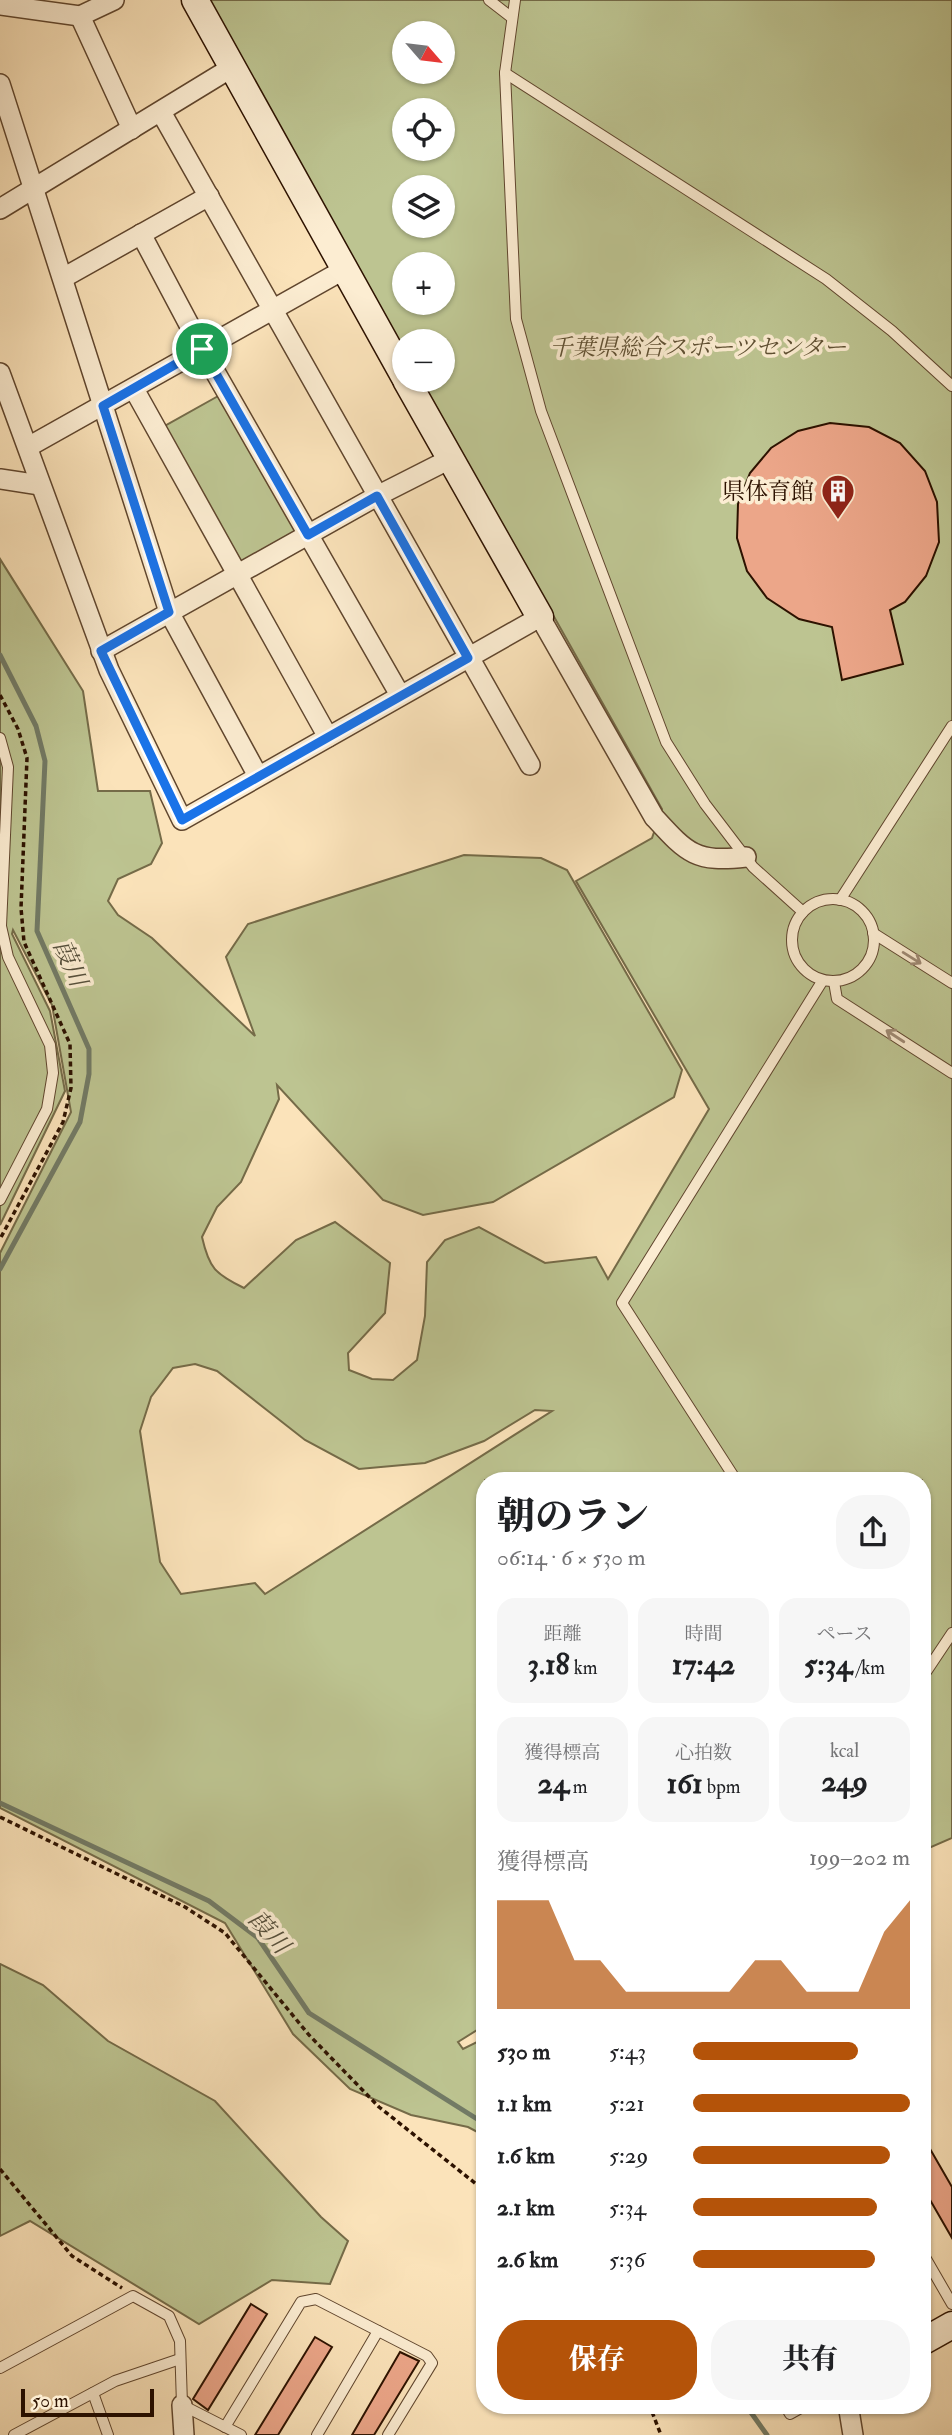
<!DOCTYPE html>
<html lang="ja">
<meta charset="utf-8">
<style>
:root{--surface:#fff;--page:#f6f6f6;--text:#202124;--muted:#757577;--accent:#b45309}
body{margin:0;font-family:"IM FELL Double Pica","Noto Serif JP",serif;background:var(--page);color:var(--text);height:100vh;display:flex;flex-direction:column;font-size:26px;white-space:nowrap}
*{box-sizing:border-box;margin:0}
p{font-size:23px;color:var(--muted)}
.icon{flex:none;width:38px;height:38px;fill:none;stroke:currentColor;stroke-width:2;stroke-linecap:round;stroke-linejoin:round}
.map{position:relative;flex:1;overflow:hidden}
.sheet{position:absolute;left:476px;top:1472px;width:455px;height:942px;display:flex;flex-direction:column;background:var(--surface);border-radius:28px;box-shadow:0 2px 5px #0004}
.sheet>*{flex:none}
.needle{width:46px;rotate:118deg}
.tools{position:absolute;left:392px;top:21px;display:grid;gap:14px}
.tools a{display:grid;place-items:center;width:63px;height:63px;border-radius:50%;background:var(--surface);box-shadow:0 2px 5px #0004;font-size:35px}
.scale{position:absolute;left:21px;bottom:18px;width:133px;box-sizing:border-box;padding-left:7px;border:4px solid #2d1200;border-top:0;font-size:19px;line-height:24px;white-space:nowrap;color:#2d1200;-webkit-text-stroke:5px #fcedd2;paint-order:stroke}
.pin{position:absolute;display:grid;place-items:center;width:60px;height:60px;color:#fff;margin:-30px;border:4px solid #fff;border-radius:50%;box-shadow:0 2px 7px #0007}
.round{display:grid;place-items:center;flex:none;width:74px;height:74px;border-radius:28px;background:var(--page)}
.headline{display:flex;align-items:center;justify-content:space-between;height:119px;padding:0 21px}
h1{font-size:38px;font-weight:800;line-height:52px}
.figures{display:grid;grid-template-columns:repeat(3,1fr);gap:10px;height:119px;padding:7px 21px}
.figures div{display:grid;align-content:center;border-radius:18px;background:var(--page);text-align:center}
.figures b{font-size:30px;font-weight:800}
.figures small{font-size:19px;font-weight:400}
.figures p{font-size:19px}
.chart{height:196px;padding:14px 21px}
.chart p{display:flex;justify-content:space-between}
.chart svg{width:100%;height:126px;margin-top:7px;fill:var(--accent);opacity:.7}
.primary-button{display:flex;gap:14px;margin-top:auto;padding:14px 21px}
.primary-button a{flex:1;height:80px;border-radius:28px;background:var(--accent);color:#fff;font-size:28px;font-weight:800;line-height:80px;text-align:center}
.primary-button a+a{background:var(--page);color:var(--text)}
ul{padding:0 21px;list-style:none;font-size:23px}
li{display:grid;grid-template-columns:112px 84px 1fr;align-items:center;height:52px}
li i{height:18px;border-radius:9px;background:var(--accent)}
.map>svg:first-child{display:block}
.green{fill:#bdc491;stroke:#756b48;stroke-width:2;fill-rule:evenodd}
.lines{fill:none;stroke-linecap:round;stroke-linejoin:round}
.stream{stroke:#727a65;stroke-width:5}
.building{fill:#eca689;stroke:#2d1200;stroke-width:2}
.lane-casing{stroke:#60462e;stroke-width:12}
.street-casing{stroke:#60462e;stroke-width:22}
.secondary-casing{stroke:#2d1200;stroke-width:29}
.path{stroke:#2d1200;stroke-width:3.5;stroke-dasharray:5 3.5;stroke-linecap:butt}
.lane{stroke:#fcedd2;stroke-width:10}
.street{stroke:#fcedd2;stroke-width:19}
.secondary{stroke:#fcedd2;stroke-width:26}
.oneway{stroke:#9f8a74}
.route-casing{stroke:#fff;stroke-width:14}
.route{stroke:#1a73e8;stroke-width:9}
.labels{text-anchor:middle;stroke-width:7;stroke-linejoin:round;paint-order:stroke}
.park-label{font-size:23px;font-style:italic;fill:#5f5033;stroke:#fcedd2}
.poi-label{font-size:23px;fill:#2d1200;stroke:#fcedd2;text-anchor:end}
.water-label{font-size:24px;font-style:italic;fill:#554f3b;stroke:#fcedd2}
</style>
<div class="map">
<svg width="952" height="2435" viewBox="0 0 952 2435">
<rect width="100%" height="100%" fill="#fbe3ba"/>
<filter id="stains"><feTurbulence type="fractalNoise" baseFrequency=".00286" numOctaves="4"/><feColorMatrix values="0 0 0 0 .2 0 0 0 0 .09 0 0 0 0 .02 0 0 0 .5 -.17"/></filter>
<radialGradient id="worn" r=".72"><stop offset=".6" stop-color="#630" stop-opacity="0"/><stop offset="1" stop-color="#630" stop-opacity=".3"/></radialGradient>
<g class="green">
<path d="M207 0H952V1838L922 1851V1480H485V2025L458 2042 463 2049 485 2038V2136L468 2127 411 2115 350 2089 293 2034 225 1923 0 1808V1253L71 1112 52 1005 13 930 12 934 50 1011 65 1091 0 1225V559L83 691 98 791H150L162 843 151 864 118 879 108 901 118 915 152 938 255 1036 226 957 248 924 464 855 541 858 567 870 682 1070 674 1097 493 1202 423 1215 383 1200 277 1085 279 1099 241 1182 217 1207 202 1237C209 1268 215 1274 244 1288L296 1240 335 1222 390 1263 385 1313 348 1353 349 1370 372 1379 393 1380 417 1360 425 1316 427 1262 445 1240 479 1227 545 1263 596 1257 608 1279 709 1109 576 881 652 838 662 809 421 380H443V341H404V351ZM404 33H443V72H404ZM404 110H443V149H404ZM404 187H443V226H404ZM404 264H443V303H404ZM195 1364 217 1371 305 1440 359 1469 425 1463 484 1441 535 1410 552 1411 265 1594 255 1583 181 1594 160 1562 140 1431 151 1397 173 1368Z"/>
<path d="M220 395 297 532 239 564 163 427Z"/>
<path d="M0 1964 43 1985 108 2041 215 2101 321 2217 348 2241 330 2284 272 2280 199 2324 30 2221 0 2236Z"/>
</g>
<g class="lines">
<g class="stream">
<path d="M0 655 36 726 45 761 37 931 89 1049V1074L80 1122 0 1269"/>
<path d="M0 1803 209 1901 258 1938 309 2013 485 2124"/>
<path d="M745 2404 767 2435"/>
</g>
</g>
<g class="building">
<path d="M830 423 869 427 900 443 925 471 937 502 939 542 926 576 905 602 890 610 903 664 842 680 832 627 799 619 767 598 747 571 737 538 738 504 750 473 771 448 798 431Z"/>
<path d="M922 2135 952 2187V2238L922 2186Z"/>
<path d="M251 2304 267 2314 208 2410 193 2399Z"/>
<path d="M315 2337 332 2347 278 2435H255Z"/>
<path d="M400 2352 419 2361 374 2435H352Z"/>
</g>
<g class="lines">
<defs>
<g id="lane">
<path d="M489 0 511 17"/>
<path d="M515 0 505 73 516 319 541 411 666 742 705 804 753 867 803 912"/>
<path d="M505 73 826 279 892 331 952 386"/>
<path d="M0 738 8 767 1 926 8 957 50 1045 53 1073 47 1109 0 1200"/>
<circle cx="833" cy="940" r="41"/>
<path d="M840 900 952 726"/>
<path d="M873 933 952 983"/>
<path d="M834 982 837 999 952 1073"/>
<path d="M736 1480 622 1303 823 980"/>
<path d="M922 1678 952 1633"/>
<path d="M922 2252 952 2304"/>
<path d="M0 2368 133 2296 169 2316 180 2341 182 2405 241 2435"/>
<path d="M93 2393 108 2435"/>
<path d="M784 2404 790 2414 808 2404"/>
<path d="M225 2427 301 2302 316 2299 427 2356 432 2363 388 2435"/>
<path d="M14 2435 115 2381 180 2359"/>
<path d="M317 2435 378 2331"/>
</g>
<g id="street">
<path d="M0 5 80 16 114 0"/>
<path d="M80 16 132 129"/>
<path d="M0 84 169 612 258 776"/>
<path d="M161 112 530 765"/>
<path d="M0 209 231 68"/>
<path d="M141 234 202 349 400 695"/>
<path d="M63 278 209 196"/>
<path d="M0 373 109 670 182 820 540 617 654 817C687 853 695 863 746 857"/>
<path d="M134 389 328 737"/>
<path d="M28 447 345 269"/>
<path d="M0 479 40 485"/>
<path d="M101 651 377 496 450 459"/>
<path d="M848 2404 853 2435"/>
<path d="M182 2405 184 2435"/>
</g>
<g id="secondary">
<path d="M195 0 404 376"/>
<path d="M406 380 540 617"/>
<path d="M922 2342 952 2325"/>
</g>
</defs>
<use href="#lane" class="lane-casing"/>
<use href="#street" class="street-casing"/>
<use href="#secondary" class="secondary-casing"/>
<g class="path">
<path d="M0 695 18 729 27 758 21 908 24 942 70 1044 71 1088 63 1122 0 1239"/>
<path d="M0 1817 185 1907 225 1933 309 2035 379 2107 485 2191"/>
<path d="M0 2169 72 2256 122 2288"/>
<path d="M649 2404 661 2435"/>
</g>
<use href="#lane" class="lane"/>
<use href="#street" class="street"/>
<use href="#secondary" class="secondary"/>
</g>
<defs><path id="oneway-shaft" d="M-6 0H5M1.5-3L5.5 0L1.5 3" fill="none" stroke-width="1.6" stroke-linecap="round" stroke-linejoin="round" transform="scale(1.75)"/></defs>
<g class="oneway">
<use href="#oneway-shaft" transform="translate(912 958) rotate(32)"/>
<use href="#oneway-shaft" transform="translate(895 1036) rotate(-147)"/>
</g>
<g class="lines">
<defs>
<path id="route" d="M202 349 308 535 377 496 468 658 182 820 101 651 169 612 103 406Z"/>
</defs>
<use href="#route" class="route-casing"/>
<use href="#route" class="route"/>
</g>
<defs>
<symbol id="building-pin" viewBox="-11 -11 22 30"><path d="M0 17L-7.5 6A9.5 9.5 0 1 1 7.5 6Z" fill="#8f2418" stroke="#fcedd2"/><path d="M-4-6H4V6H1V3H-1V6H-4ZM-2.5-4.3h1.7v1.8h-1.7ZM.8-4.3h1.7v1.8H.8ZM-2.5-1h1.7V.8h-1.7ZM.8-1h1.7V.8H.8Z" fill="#fff"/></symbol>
</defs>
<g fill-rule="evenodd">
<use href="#building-pin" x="819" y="472" width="38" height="52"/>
</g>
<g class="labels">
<g class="park-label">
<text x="698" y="355">千葉県総合スポーツセンター</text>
</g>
<g class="poi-label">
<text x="814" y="499">県体育館</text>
</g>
<g class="water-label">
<text transform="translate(70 963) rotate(66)" y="8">葭川</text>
<text transform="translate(269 1932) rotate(48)" y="8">葭川</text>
</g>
</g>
<rect width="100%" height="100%" filter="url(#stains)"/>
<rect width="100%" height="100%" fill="url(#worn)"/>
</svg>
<div class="tools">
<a><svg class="needle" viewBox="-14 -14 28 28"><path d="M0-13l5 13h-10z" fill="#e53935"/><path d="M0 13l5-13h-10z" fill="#757577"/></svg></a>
<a><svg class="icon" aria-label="locate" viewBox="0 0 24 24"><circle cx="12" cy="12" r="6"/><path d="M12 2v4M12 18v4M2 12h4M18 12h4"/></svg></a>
<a><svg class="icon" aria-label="layers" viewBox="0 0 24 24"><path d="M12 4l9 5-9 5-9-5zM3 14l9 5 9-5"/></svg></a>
<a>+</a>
<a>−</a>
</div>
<div class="scale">50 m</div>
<div class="pin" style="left:202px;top:349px;background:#1e9e55"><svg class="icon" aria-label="arrive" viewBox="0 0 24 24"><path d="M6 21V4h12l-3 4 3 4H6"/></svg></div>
<section class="sheet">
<div class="headline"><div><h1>朝のラン</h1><p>06:14 · 6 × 530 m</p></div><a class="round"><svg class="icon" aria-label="share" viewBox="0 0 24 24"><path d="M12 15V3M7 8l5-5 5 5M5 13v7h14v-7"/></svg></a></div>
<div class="figures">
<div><p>距離</p><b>3.18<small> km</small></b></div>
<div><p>時間</p><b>17:42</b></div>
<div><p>ペース</p><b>5:34<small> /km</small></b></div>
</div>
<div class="figures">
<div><p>獲得標高</p><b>24<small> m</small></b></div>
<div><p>心拍数</p><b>161<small> bpm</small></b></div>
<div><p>kcal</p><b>249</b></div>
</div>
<div class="chart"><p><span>獲得標高</span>199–202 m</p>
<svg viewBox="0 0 160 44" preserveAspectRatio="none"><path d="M0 44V6L10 6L20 6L30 27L40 27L50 38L60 38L70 38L80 38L90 38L100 27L110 27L120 38L130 38L140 38L150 17L160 6V44z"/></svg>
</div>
<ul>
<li><b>530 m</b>5:43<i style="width:76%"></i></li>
<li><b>1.1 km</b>5:21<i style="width:100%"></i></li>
<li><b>1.6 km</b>5:29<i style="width:91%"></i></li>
<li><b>2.1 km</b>5:34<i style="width:85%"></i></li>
<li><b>2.6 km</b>5:36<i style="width:84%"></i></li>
</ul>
<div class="primary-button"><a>保存</a><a>共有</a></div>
</section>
</div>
